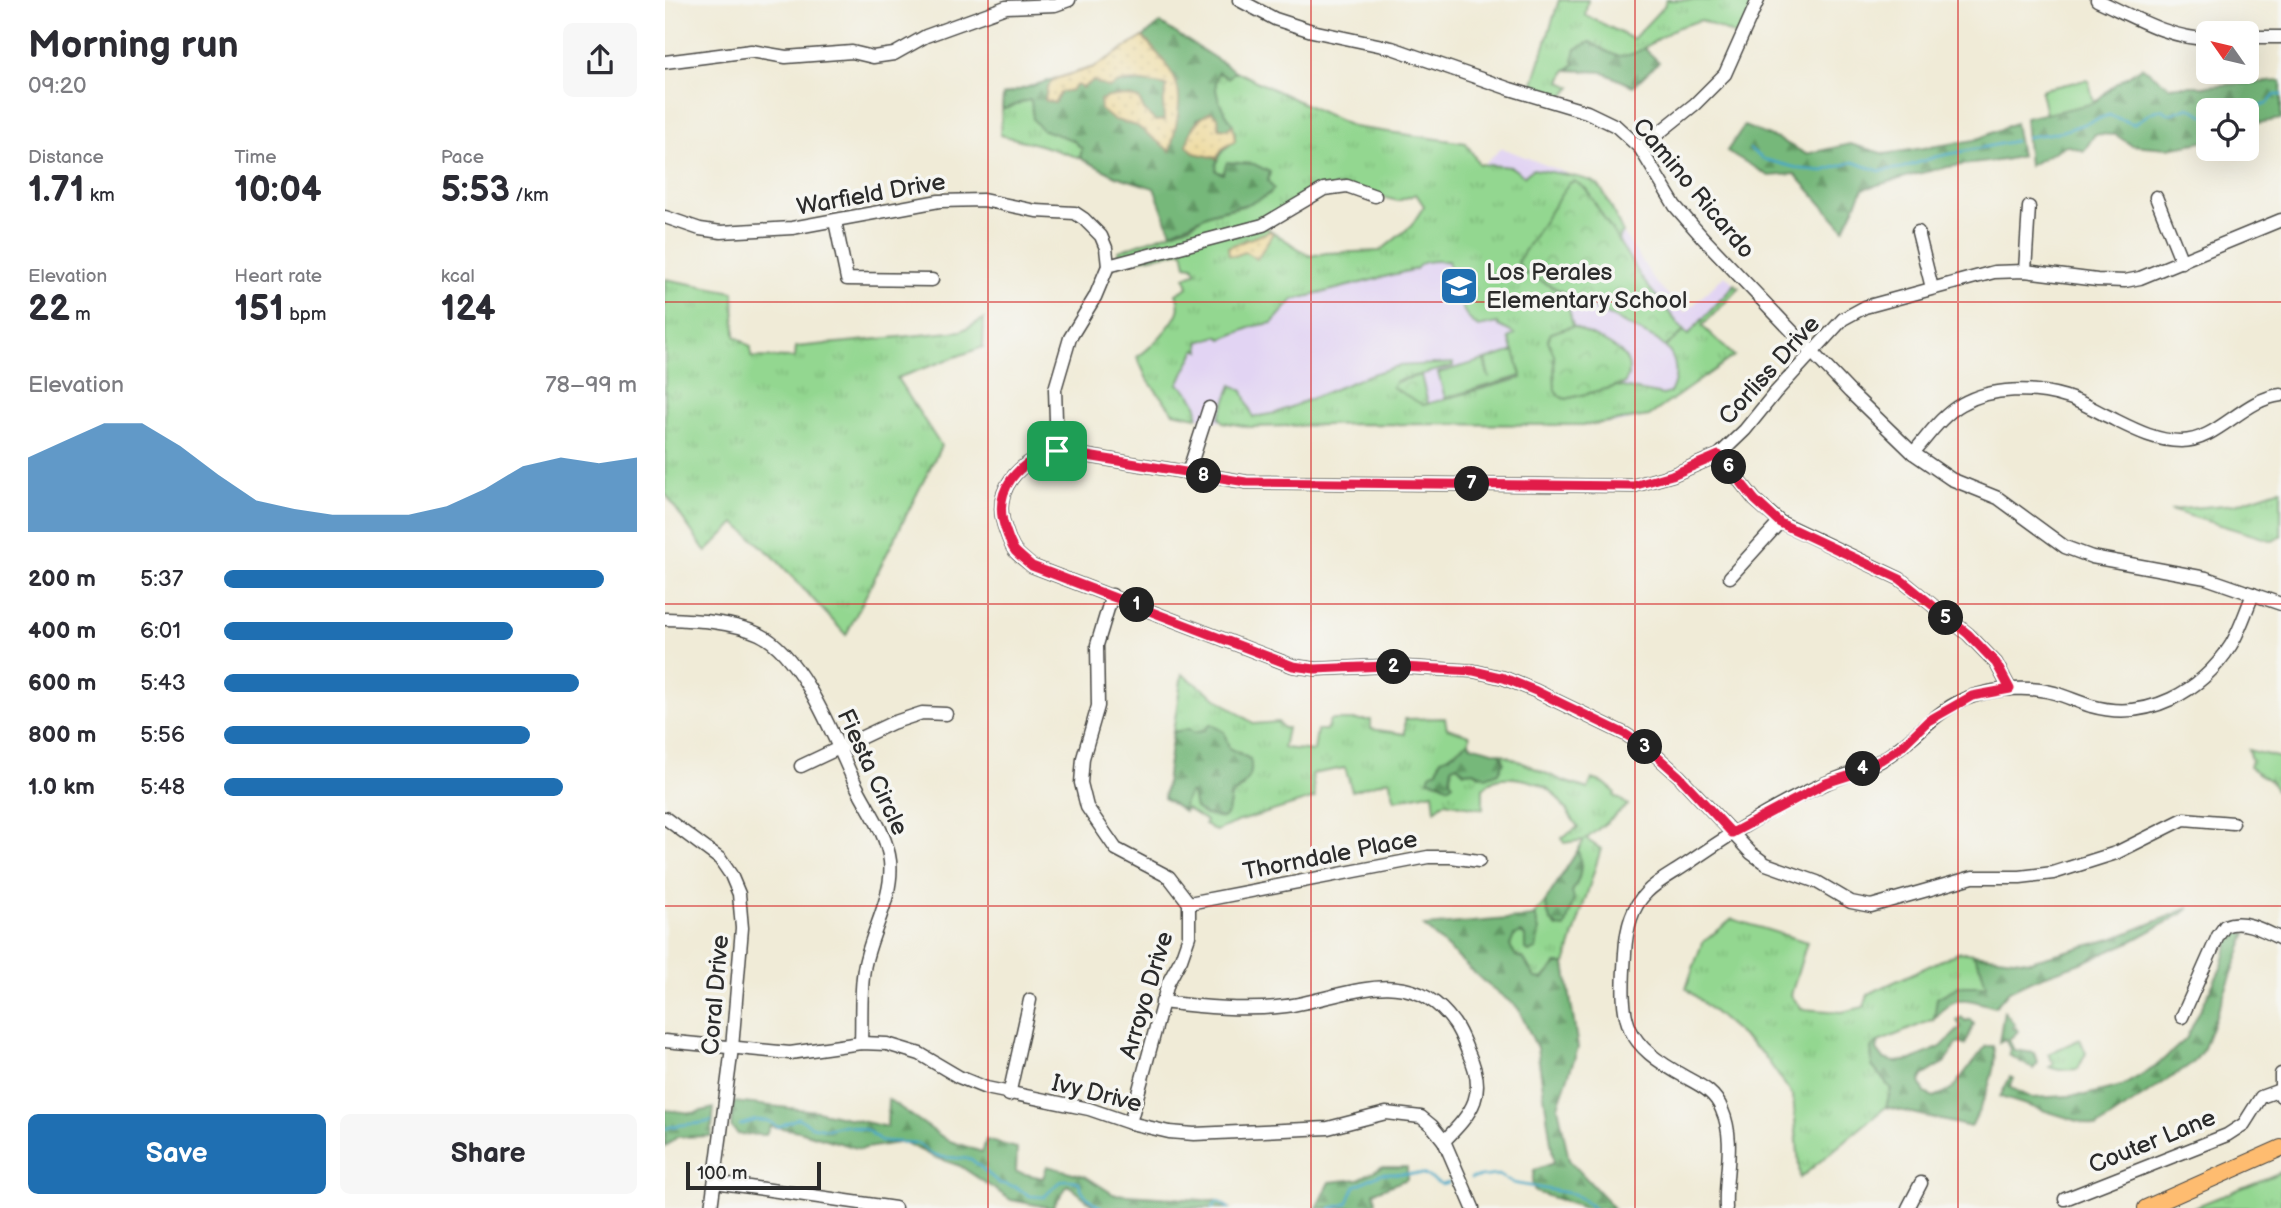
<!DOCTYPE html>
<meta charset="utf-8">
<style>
:root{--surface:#fff;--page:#f7f7f7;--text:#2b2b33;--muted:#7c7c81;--accent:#1f6fb2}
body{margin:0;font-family:"Balsamiq Sans",sans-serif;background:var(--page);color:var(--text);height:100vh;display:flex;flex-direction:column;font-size:26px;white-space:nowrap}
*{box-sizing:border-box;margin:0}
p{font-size:23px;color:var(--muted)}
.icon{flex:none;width:38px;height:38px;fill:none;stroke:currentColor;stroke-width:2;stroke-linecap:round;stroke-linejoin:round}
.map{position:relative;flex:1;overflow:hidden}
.side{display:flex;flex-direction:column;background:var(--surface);width:665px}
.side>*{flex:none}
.needle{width:46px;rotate:304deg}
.fabs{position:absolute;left:1531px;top:21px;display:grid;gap:14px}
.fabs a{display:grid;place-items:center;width:63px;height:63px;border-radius:10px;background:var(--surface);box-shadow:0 7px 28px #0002;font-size:35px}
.scale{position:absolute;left:21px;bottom:18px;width:135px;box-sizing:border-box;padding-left:7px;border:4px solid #2b2b2b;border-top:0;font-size:19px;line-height:24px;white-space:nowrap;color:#2b2b2b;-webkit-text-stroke:5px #f6f6f2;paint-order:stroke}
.pin{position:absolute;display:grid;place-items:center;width:60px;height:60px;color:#fff;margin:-30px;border-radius:14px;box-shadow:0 4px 10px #0006}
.km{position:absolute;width:35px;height:35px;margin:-18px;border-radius:50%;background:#222;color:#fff;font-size:19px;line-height:35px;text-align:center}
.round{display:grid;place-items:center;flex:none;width:74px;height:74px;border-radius:10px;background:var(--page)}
.summary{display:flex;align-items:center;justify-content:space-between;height:119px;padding:0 28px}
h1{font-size:38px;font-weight:800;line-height:52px}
.metrics{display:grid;grid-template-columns:repeat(3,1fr);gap:10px;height:119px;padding:7px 28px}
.metrics div{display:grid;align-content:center}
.metrics b{font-size:35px;font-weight:800}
.metrics small{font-size:19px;font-weight:400}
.metrics p{font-size:19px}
.chart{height:196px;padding:14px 28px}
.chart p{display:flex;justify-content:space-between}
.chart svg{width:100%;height:126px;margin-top:7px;fill:var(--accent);opacity:.7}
.cta{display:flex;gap:14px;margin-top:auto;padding:14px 28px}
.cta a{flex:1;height:80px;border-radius:10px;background:var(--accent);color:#fff;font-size:28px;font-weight:800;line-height:80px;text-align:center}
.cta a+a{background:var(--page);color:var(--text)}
ul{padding:0 28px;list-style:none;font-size:23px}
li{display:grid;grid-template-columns:112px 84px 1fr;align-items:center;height:52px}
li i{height:18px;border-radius:9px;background:var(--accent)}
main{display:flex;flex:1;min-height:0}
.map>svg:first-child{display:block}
.built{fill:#e2d4f3}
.grass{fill:url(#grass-tufts);stroke:#5f815e;stroke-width:2;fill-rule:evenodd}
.forest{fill:url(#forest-firs);stroke:#507252;stroke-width:2}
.sand{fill:url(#sand-dots);stroke:#8c8264;stroke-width:2}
.park{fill:url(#park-crowns);stroke:#5f815e;stroke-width:2}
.garden{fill:#93d790;stroke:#5f815e;stroke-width:2}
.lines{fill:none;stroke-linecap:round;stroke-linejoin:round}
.stream{stroke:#47a8c6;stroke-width:2.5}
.minor-casing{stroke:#494845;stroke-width:15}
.major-casing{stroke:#494845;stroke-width:18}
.minor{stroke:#fff;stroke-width:12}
.major{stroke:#febc70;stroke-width:16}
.route-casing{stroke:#fff;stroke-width:14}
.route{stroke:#e11d48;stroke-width:9}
.grid{fill:none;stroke:#d62828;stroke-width:2;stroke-opacity:0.55}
.labels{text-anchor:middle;stroke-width:7;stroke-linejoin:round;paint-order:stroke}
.street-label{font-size:24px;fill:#2b2b2b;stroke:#f6f6f2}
.poi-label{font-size:24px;fill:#2b2b2b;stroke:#f6f6f2;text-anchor:start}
</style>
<main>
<section class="side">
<div class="summary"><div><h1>Morning run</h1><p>09:20</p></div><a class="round"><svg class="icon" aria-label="share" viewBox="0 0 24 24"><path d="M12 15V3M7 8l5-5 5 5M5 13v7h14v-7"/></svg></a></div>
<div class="metrics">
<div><p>Distance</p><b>1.71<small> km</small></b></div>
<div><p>Time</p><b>10:04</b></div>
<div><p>Pace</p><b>5:53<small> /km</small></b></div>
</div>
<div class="metrics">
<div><p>Elevation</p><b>22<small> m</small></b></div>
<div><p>Heart rate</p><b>151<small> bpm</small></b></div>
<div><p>kcal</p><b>124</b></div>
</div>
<div class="chart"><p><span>Elevation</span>78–99 m</p>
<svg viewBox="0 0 160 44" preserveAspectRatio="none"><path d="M0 44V18L10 12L20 6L30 6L40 14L50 24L60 33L70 36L80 38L90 38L100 38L110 35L120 29L130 21L140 18L150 20L160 18V44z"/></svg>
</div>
<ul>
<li><b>200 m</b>5:37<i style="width:92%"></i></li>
<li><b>400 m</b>6:01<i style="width:70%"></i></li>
<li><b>600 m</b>5:43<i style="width:86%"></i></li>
<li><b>800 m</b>5:56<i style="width:74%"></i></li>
<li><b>1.0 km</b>5:48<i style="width:82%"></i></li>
</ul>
<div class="cta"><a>Save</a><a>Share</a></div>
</section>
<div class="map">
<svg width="1616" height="1208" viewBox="0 0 1616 1208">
<defs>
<pattern id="grass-tufts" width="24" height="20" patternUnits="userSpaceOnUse" patternTransform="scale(1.75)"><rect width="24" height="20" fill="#93d790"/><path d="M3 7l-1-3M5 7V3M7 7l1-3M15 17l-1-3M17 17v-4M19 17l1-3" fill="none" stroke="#7fb97c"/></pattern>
<pattern id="forest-firs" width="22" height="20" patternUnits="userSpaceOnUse" patternTransform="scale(1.75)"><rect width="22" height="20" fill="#76b87a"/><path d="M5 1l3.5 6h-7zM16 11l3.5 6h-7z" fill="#619664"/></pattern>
<pattern id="sand-dots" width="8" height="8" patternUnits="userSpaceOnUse" patternTransform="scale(1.75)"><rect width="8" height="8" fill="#eeda9e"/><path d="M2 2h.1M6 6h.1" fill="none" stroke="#cb8" stroke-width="1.8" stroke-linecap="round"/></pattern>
<pattern id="park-crowns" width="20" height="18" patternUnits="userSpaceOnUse" patternTransform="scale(1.75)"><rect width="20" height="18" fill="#93d790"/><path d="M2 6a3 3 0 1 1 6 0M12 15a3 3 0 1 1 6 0" fill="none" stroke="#7fb97c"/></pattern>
</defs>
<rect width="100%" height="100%" fill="#f6f6f2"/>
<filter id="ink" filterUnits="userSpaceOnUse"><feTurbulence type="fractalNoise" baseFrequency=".0143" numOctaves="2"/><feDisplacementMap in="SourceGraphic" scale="14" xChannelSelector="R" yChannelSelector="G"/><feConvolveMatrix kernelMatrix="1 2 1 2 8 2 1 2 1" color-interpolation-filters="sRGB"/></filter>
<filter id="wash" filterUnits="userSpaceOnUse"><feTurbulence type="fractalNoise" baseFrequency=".00686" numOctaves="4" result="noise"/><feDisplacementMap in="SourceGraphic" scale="28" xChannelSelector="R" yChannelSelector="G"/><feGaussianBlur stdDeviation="1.57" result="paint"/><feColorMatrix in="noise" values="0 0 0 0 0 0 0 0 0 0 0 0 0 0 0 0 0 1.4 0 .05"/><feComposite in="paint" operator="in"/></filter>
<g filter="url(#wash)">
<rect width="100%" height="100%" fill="#f0ebd7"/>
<path class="built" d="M837 148 932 185 958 233 990 281 1020 313 1060 275 1074 288 1037 326 1069 356 984 416 957 422 923 425 696 424 585 427 508 412 499 394 511 354 661 253 715 251 746 226 757 212 763 195 806 175Z"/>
<g class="grass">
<path d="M894 0H923L920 15 968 39 999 6 1001 0H1093L1076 38 1036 20 1011 28 968 55 950 57 936 48 901 70 896 82 907 87 899 96 867 86Z"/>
<path d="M570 71 688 127 801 143 814 164 846 167 859 176 868 169C881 171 923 177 932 184 941 192 952 221 958 233L955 237 954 244 921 189 909 181 903 185 853 261 857 271 900 293 908 326 886 333 883 340 889 355 890 390 894 396 901 399 953 386 998 395 1005 393C1013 378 1013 359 1000 347L1019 331 1023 335 1070 284 1074 288 1037 326 1069 356 984 416 923 425 696 424 585 427 558 422 554 417 567 385 578 391 588 417 611 413 704 375 733 366 788 363V366L731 381 758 405 857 378 844 338 850 334 834 326 833 323 813 327C793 314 789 282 783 261 772 262 759 258 751 269L628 300 607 323 590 326 557 339 553 336 534 342 535 351 531 349 513 384C523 390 536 405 532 417L508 412 482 379 472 357C484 350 509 324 513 311 515 305 513 299 511 294L523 287 520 277 532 272 528 266 521 265 518 251 450 264 454 251 524 226 543 214 578 206 604 194 550 171C552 155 557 150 570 141 571 112 542 106 553 72L563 78ZM671 186 733 201 751 194 759 206 746 226 715 251 661 253 645 256 599 226Z"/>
<path d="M366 100 376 129 408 140 417 149 415 158 375 145 335 135 337 109C348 108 355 101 366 100Z"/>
<path d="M0 279 69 292 70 336 86 347V357L130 358 131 347 296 331 319 319 318 347 232 378 276 446 181 635 108 556 70 523 41 552 0 493Z"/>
<path d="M1616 489V536L1608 541 1505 510 1570 504Z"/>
<path d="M517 674 589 724 613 722 618 728H622L618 748 649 751 652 730H661L665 720H706V729L740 734V719L780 718 782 728 805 735 804 741 784 756 776 759 772 770 768 773 771 781 780 785 784 779 787 767 792 765 799 772 809 771 814 775 839 762 836 753 898 781 923 789 927 779 939 783 950 792 949 795 963 805 921 839 936 849 900 964H891L878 979 870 978 859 959C846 955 838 940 855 933L860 936 872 921 869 915 880 902 885 920C904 896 922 882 913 850L919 840 899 843 897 838 913 827C905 816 896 800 886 791 875 781 845 775 831 779 826 781 822 785 818 789V809L780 802 770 810 768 792 730 800 724 780 687 791 680 768 647 774 650 798 572 822 551 831 540 824 541 821 521 808 519 811 518 806 524 792 527 793 530 808 563 812 566 796 578 787 575 753 564 748 559 733 546 724 538 731 528 733 524 729 508 732Z"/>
<path d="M1583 750 1616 758V797L1605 781 1584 767 1586 760Z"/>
<path d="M1067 919 1142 942 1126 995 1137 1009 1177 1012 1199 1007 1203 994 1294 952 1308 954 1316 968 1321 986H1294L1273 998 1269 1019 1214 1042 1207 1047V1066L1226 1089 1221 1107 1135 1178 1128 1096 1098 1054 1021 988 1037 943Z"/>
<path d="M1415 1039 1421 1053 1413 1069 1394 1070 1385 1067 1389 1064 1383 1054Z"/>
<path d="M1616 1172V1208H1527Z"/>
</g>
<g class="forest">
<path d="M495 23 570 71 563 78 553 72C546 94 557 107 568 125L562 129 554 128 553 117 546 113 532 119 529 153 552 158 551 171 558 174 562 162 589 164 605 172 603 181 609 189C593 206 567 206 547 213 533 218 521 227 506 232L489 188 451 176 415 158 417 149 408 140 376 129 368 119 366 100C355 101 348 108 337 109L338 95 389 79 382 88 380 100 389 103 396 92 407 90 412 85 417 88 428 81 436 84 481 82 503 86 498 104 499 120 490 121 479 110 474 99C460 94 448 95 435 100L447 119 472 126 505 150C520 91 519 83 478 37Z"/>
<path d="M925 42C947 54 954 63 979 48L994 62 968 86 937 72 904 70 910 63 908 60 911 49Z"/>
<path d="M1477 67 1504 86H1542L1616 81V119L1582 125V110H1544L1543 141 1503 148 1466 145 1451 135 1430 134 1419 151 1401 145 1364 166 1360 118 1429 103 1449 85Z"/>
<path d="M1350 123 1356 156C1334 163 1313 162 1290 166 1260 170 1229 181 1198 189L1179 229 1130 174 1104 176 1062 151 1079 126 1117 141 1141 154 1185 144 1220 154 1310 140Z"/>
<path d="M545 724 559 732 564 748 585 759C590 778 579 785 566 796L563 812 558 818 540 815 530 808 527 793H524L518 806 519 811 499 798 508 732 524 729 528 733 538 731Z"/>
<path d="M804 741 805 745 836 753 839 762 834 772 821 777 809 771 799 772 792 765 787 767 785 779 788 784 784 787 775 782 763 780 765 774 772 770 776 759 784 756Z"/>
<path d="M913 850C918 867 916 877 907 892L909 899 900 928 892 927 885 920 880 902Z"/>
<path d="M1524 908 1517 914 1465 942 1421 961 1367 980 1344 991 1330 1007C1300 999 1291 992 1269 1019L1272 998 1294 986H1321L1316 968 1308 954 1365 961 1450 938Z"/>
<path d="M869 915 874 930 871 949 864 952 860 949V936L856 933 849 936 845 946 851 956 859 959 870 978 878 979 892 964H900L913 1048 893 1106 904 1160 949 1208H920L870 1192 867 1183 869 1170 889 1163 872 1048 853 1008 818 981 759 926 867 917Z"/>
<path d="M1574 933H1582L1539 1048 1529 1062 1432 1127 1335 1097 1345 1077 1349 1079 1344 1087 1367 1098 1420 1095 1457 1086 1490 1067 1521 1039 1557 966 1565 936Z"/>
<path d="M1339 1011 1350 1025 1347 1027 1348 1029 1351 1028 1353 1031 1344 1040 1349 1050 1369 1053 1373 1063 1368 1069 1344 1055 1345 1049 1340 1039 1334 1042Z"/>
<path d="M1296 1017 1301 1021 1305 1019 1309 1024 1300 1045 1292 1043 1280 1062 1258 1076 1255 1082 1260 1093 1269 1097 1286 1090 1321 1046H1328C1335 1066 1316 1107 1306 1127L1221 1107 1226 1089 1207 1066 1206 1048 1214 1042 1212 1050 1219 1059 1230 1062 1246 1060 1276 1047 1296 1027 1292 1021Z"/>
<path d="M223 1099 282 1140 317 1152 321 1140 352 1148 351 1172 378 1178 382 1166 420 1176 448 1194 552 1201 564 1208H432L403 1185 387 1208 346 1200 295 1166 269 1157 239 1142 195 1149 134 1131 105 1126 101 1135 73 1134 66 1127 69 1102 152 1111 222 1127Z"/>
<path d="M49 1108 46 1136 12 1137 0 1147V1110L28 1113Z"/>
<path d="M716 1167H742V1179L709 1192 711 1202 701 1208H652L665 1182 694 1179Z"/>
</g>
<g class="sand">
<path d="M478 37C520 83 520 91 505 151L472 126 447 119 436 110 435 100C448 95 460 94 474 99L479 110 490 121 499 120 498 104 502 86C483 83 461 76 444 88L428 81 417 88 412 85 407 90 396 92 389 103 380 100 382 88 389 79 429 67Z"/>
<path d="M546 112 553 117 554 128 562 129 568 125 570 141 557 149 552 158 529 153 522 145C526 128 530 120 546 112Z"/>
<path d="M605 231 608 233 592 259 580 252 570 256 564 255 563 247Z"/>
</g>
<g class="park">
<path d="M909 181 921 189 978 280 1019 331 1000 347 992 340 857 271 853 261 903 184Z"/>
<path d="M908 326C930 338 980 352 959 384L901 399 894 396 890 390 889 355 883 340 886 333Z"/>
<path d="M756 375 763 404 758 405 727 387 731 382Z"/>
</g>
<g class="garden">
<path d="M1421 80 1424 82 1429 103 1381 114 1376 92 1378 89Z"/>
<path d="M849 351 856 376 780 398 773 373 819 360 824 378 820 360Z"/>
</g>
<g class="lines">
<g class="stream">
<path d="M1582 112 1603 103 1610 95H1616"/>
<path d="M1362 137 1396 132 1444 115 1469 124 1487 112 1496 109 1505 114 1524 107 1544 118"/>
<path d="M1085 149 1098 159 1136 169 1158 171 1188 162 1215 171 1237 168 1270 157 1350 141"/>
<path d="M75 1125 91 1120 103 1121 113 1127 133 1118 147 1126 162 1129 180 1125 202 1130 216 1141 252 1143 265 1153 277 1157 306 1159 334 1183 351 1187 365 1196 379 1197C393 1184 393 1176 414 1182 417 1195 426 1202 438 1208"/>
<path d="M0 1129C15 1122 31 1126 46 1121"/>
<path d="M806 1178 833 1175 847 1183 909 1194 929 1208"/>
<path d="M547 1208 552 1201 564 1208"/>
<path d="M666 1208 682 1204 690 1186 717 1173 758 1174 776 1184 784 1182"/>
</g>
</g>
</g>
<g filter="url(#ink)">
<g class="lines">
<defs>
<g id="minor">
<path d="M574 0 610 19 647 31 727 48 845 89 922 112 951 126 975 148 1010 206 1038 238 1185 392 1248 453 1286 479 1333 498 1400 547 1427 557 1541 578 1616 604"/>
<path d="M1432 0C1467 16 1505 39 1544 39"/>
<path d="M1582 37H1616"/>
<path d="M0 62 86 51 121 57 187 52 208 57 229 54 261 36 341 7 390 5 404 0"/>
<path d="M975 148 1030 104 1060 74 1093 0"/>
<path d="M1491 197 1517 262"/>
<path d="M0 217 35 229 56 232 127 228 274 201 318 200 371 211 410 213 419 219 436 236 441 248 443 266 430 297 405 338 390 389 392 451"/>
<path d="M170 221 182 279 267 280"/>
<path d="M1253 232 1267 288"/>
<path d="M443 266 598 225 659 189 682 186 710 196"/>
<path d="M1360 271 1364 207"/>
<path d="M1248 453C1263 436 1277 415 1297 404 1326 387 1370 387 1401 397 1415 401 1428 409 1440 415 1465 427 1488 441 1516 441 1553 441 1578 399 1616 395"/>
<path d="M1054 455 1090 500 1115 522 1235 579 1303 634 1331 663 1345 689"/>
<path d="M523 473 544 408"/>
<path d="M1065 577 1115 522"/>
<path d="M447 595 432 645 433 706 418 758 416 783 422 807 451 849 504 877 524 903V936L516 959 503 983 465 1123"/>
<path d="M0 619C31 620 65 621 94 634 137 654 169 738 188 779 200 806 221 830 225 861 229 898 205 933 199 969 195 993 197 1019 196 1043"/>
<path d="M136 766 227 723 257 713 281 714"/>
<path d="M0 818 55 859 66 875 74 894 77 928 67 1048 46 1208"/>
<path d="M1568 823 1519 819 1451 853 1388 873 1355 877H1308L1206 906 1186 902 1152 882 1101 864 1086 853 1014 776 986 751 960 734 871 691 839 678 809 671 720 666 651 669 628 666 367 566C361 561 354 556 350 551 346 546 343 537 341 531 325 490 354 460 392 451L581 482 968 486 1007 475 1054 455 1080 430 1110 393 1178 319 1200 307 1329 272 1360 271 1432 280 1460 281 1475 278 1616 220"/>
<path d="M524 903 763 857H786L814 861"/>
<path d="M497 1002C538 1007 580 1011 621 1006 679 998 745 960 789 1023 795 1031 799 1042 803 1052 823 1093 808 1112 779 1141"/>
<path d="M1517 1017 1553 936 1560 926C1578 918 1600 931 1616 939"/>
<path d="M0 1041 125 1053 196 1043 222 1044 255 1054 294 1077 321 1088 424 1109 465 1123 504 1132 529 1134 663 1128 721 1113 756 1117 767 1126 779 1141 808 1208"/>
<path d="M1616 1074V1096"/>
<path d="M344 1095 365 1000"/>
<path d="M50 1182 230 1208"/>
<path d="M1400 1199 1562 1135 1579 1124 1596 1097 1615 1090"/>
<path d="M1061 1208C1059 1175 1071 1142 1057 1110 1051 1093 1037 1086 1022 1078 958 1043 955 1024 960 953 961 932 965 909 981 893 992 881 1009 873 1022 864 1065 834 1110 805 1159 784 1177 776 1196 771 1215 761 1248 743 1270 708 1308 696 1333 688 1365 686 1390 693 1402 697 1414 702 1426 706 1482 722 1536 692 1566 645 1575 630 1581 611 1588 594"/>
<path d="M1243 1208 1256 1183"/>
</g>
<path id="major" d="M1481 1208 1616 1148"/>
</defs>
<use href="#minor" class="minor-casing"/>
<use href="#major" class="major-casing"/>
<use href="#minor" class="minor"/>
<use href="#major" class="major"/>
</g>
</g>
<g class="lines" filter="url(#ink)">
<defs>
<path id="route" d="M392 451 581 482 968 486 1007 475 1054 455 1090 500 1115 523 1235 579 1303 634 1331 663 1345 689 1307 696 1263 721 1236 747 1216 760 1186 775 1161 783 1067 833 1014 776 986 751 960 734 871 691 839 678 809 671 720 666 650 669 628 666 367 566C361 561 355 556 350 551 346 546 343 537 341 531 325 490 354 460 392 451Z"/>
</defs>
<use href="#route" class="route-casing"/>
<use href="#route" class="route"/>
</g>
<path class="grid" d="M323 0V1208M646 0V1208M970 0V1208M1293 0V1208M0 302H1616M0 604H1616M0 906H1616"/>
<defs>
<symbol id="school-square" viewBox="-11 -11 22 22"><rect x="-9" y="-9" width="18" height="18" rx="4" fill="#1f6fb2" stroke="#f6f6f2"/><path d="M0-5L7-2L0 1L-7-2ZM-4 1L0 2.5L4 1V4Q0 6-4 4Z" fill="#fff"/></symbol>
</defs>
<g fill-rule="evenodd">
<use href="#school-square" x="772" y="264" width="44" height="44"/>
</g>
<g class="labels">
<g class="street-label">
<text transform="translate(1029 188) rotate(50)" y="8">Camino Ricardo</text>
<text transform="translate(206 194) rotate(-10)" y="8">Warfield Drive</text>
<text transform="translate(1104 370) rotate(-48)" y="8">Corliss Drive</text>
<text transform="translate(208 772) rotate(65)" y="8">Fiesta Circle</text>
<text transform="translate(665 855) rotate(-11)" y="8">Thorndale Place</text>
<text transform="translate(50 995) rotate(-85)" y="8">Coral Drive</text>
<text transform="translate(481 995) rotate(-73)" y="8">Arroyo Drive</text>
<text transform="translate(432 1093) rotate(14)" y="8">Ivy Drive</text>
<text transform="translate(1487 1141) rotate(-22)" y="8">Couter Lane</text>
</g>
<g class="poi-label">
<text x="821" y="280">Los Perales<tspan x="821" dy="28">Elementary School</tspan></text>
</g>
</g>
</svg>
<div class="fabs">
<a><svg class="needle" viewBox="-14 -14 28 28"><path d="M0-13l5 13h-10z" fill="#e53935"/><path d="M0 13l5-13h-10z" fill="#7c7c81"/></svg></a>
<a><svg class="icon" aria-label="locate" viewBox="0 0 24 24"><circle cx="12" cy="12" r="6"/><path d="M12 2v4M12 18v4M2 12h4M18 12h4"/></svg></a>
</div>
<div class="scale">100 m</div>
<div class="pin" style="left:392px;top:451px;background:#1e9e55"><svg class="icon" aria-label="arrive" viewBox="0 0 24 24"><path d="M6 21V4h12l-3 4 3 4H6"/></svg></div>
<b class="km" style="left:472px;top:605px">1</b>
<b class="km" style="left:729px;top:667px">2</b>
<b class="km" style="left:980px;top:747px">3</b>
<b class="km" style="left:1198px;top:769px">4</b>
<b class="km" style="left:1281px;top:618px">5</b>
<b class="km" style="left:1064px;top:467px">6</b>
<b class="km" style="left:807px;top:484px">7</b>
<b class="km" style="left:539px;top:476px">8</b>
</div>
</main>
